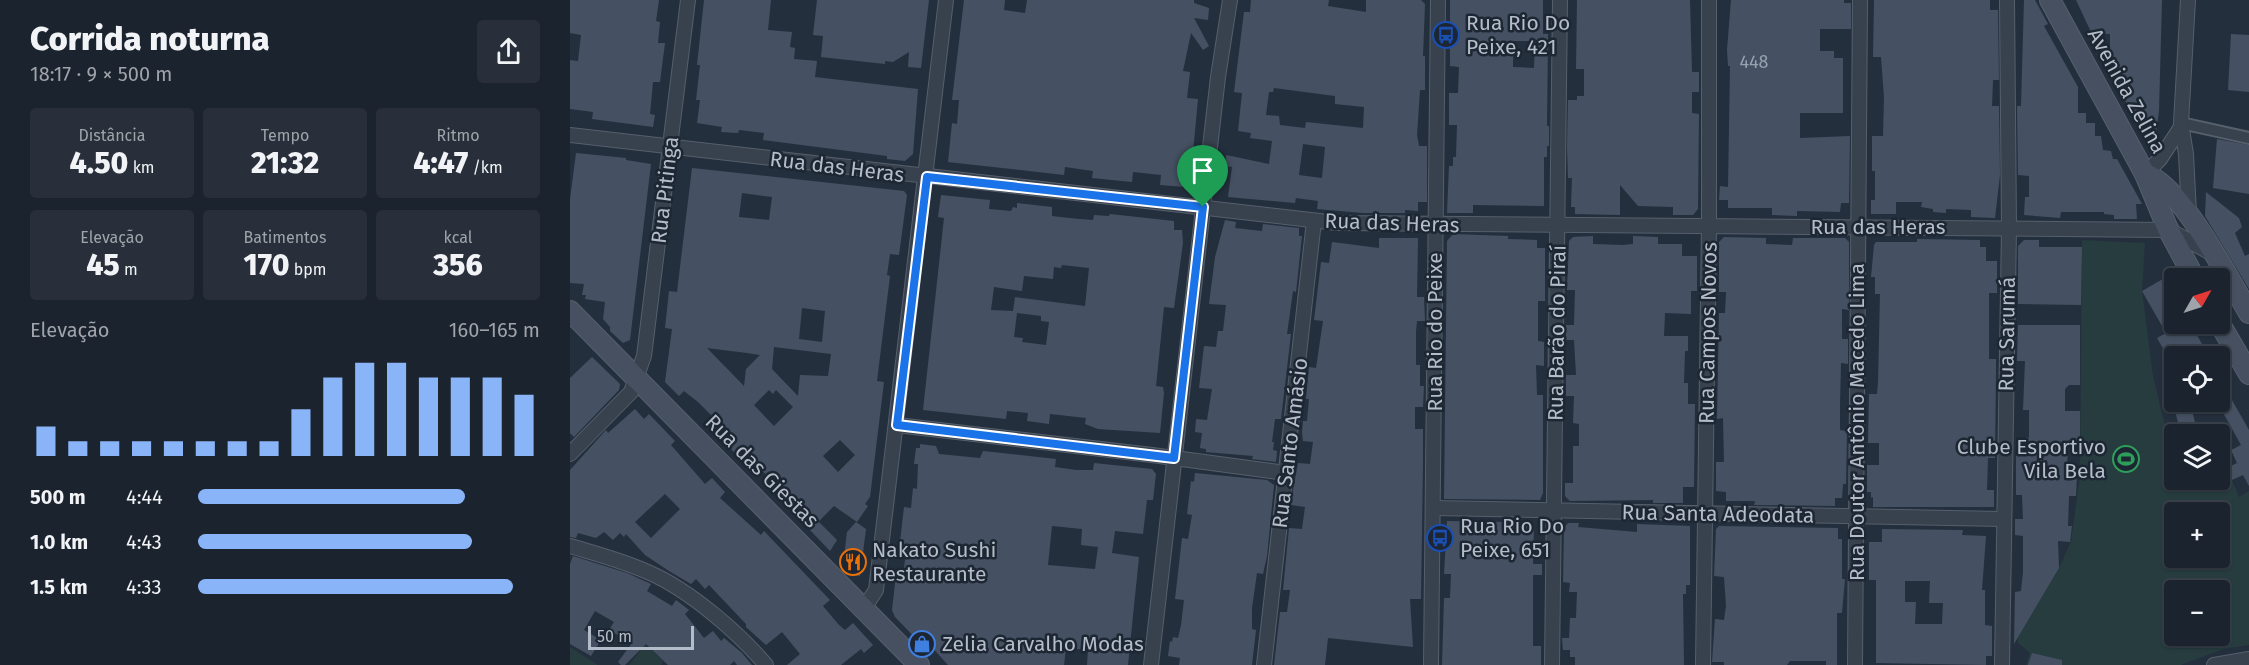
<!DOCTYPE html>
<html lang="pt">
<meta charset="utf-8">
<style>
:root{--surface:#1b232e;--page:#282f3a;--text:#f1f3f6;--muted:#a0a4aa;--line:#39404a;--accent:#8ab4f8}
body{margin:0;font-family:"Fira Sans",sans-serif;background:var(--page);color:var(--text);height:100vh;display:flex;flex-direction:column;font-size:22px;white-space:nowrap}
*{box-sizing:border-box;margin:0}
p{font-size:20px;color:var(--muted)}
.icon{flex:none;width:33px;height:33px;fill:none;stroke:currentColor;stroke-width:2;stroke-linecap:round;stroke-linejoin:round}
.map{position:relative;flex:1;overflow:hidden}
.panel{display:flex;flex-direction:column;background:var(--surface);width:570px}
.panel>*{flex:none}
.needle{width:39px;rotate:51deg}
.tools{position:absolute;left:1594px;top:268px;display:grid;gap:12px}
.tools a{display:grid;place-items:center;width:66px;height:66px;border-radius:6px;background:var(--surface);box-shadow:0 2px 4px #0004,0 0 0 2px var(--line);font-size:30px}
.scale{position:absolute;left:18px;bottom:15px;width:106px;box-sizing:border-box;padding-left:6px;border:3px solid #b4bcc9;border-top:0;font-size:16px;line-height:21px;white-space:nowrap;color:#b4bcc9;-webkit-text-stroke:4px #1d2633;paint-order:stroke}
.pin{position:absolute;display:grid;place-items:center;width:51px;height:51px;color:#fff;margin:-62px -26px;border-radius:50% 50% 50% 0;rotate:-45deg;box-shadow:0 0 6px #0007}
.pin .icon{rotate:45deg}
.round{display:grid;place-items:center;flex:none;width:63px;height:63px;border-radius:6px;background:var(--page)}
.summary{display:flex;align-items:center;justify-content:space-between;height:102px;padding:0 30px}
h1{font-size:33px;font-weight:800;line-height:45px}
.figures{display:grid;grid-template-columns:repeat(3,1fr);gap:9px;height:102px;padding:6px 30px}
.figures div{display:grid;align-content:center;border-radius:6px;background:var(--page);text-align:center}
.figures b{font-size:30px;font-weight:800}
.figures small{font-size:16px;font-weight:400}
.figures p{font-size:16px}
.chart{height:168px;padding:12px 30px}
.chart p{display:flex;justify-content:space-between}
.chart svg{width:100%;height:108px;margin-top:6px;stroke:var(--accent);stroke-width:6}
ul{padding:0 30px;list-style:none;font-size:20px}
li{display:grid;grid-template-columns:96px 72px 1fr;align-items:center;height:45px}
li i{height:15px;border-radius:8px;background:var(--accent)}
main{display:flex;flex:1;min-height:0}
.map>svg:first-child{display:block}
.green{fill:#263c3f;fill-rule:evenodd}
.building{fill:#455162;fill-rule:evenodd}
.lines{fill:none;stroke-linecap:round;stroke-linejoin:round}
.pedestrian-casing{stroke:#565f6c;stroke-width:14}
.minor-casing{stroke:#565f6c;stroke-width:16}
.secondary-casing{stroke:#565f6c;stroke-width:22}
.pedestrian{stroke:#38414e;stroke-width:10}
.minor{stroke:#38414e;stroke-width:14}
.secondary{stroke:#465061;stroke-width:20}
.route-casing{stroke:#fff;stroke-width:12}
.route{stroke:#1a73e8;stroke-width:8}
.labels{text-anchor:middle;stroke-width:5;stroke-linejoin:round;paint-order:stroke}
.number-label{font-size:18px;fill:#98a1af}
.poi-label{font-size:21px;fill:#b4bcc9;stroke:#1d2633;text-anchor:start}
.street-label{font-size:21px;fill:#b4bcc9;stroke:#1d2633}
</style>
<main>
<section class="panel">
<div class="summary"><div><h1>Corrida noturna</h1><p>18:17 · 9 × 500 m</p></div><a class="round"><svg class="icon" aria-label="share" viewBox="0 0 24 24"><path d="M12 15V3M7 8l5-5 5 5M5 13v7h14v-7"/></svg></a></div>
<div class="figures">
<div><p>Distância</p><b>4.50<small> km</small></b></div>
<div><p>Tempo</p><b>21:32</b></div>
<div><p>Ritmo</p><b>4:47<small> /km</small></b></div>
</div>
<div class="figures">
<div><p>Elevação</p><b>45<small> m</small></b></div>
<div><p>Batimentos</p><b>170<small> bpm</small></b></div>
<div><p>kcal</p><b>356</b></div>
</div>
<div class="chart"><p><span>Elevação</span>160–165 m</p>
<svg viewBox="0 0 160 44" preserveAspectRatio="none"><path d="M5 44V32M15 44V38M25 44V38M35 44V38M45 44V38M55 44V38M65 44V38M75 44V38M85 44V25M95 44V12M105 44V6M115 44V6M125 44V12M135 44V12M145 44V12M155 44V19"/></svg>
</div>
<ul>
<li><b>500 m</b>4:44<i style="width:78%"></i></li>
<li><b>1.0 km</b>4:43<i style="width:80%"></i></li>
<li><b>1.5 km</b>4:33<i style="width:92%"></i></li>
</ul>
</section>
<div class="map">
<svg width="1679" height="665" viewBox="0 0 1679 665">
<rect width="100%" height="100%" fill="#242f3e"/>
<g class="green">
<path d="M1512 240 1575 243 1572 291 1583 376 1605 467V480H1650V450L1669 497 1679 491V645L1654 649 1611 665H1456L1460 653 1448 643V637L1490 566 1501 541 1510 475ZM1605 513H1650V558H1605ZM1605 591H1650V636H1605Z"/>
<path d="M75 645 93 660 91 665H59Z"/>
<path d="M0 647 28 665H0Z"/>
</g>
<g class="building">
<path d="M0 0H89L86 21 90 22 88 43H95L90 82H83L80 114 85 115 83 127 22 119 23 112 0 109V60L8 61 11 35 0 33Z"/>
<path d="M134 0H201L198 30 222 32 220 47 225 48 224 59 247 61 245 77 348 89 343 154 335 161 317 159V156L193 140 194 133 169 130 168 133 151 132 152 127 127 123 130 100H126L130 65H127Z"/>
<path d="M247 0H359L351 68 338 67 339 52 323 62 315 61V64L251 57 253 36 243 35Z"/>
<path d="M394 0H435L434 10 455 13 457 0H624V3L639 8 638 20 624 18 639 46 633 50 621 33 613 71 620 72 617 98 628 99 620 184 615 187 590 185 591 175 563 172 562 182 522 178 523 171 495 167 494 175 378 162 382 123 387 124 389 100H382Z"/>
<path d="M681 0H759L758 6 796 12V0H851L855 4 853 56H855V90H850L847 135 849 146H857V202H848V211L835 210V213H793L747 209 748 201 726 198 725 203 658 197 662 167 655 166 656 155 699 164 702 141 680 138 681 133 668 131 672 93 664 92 674 12H680ZM704 88 765 96V104L794 107 793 128 736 122 735 128 710 125 709 116 696 115 699 92H703ZM733 144 755 147 752 178 729 175Z"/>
<path d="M880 0H973V34H978L977 126H979V146H977V157H974V206L903 205V213H877L879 166H883V157H886L887 125H879V93H888L889 67 880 66ZM943 41H965L964 68 943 67Z"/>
<path d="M1007 0H1120L1122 72H1129V92H1122V113L1129 114 1128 209 1123 215H1103V207L1068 206 1050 185V215L1005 214V207H1001L1002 178H998L997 147 998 100H1007V96H1014V69H1006Z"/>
<path d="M1161 0H1274V3H1281V29H1250V51H1264V58H1273V113H1230V138L1280 136 1279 203H1271L1270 212 1227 211V216L1202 215V208H1158V200H1149L1150 186 1158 187 1160 66H1158L1157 50Z"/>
<path d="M1304 0H1420V10H1428L1429 80H1423L1422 106H1429L1430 175 1425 218 1401 217V210L1376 209V213L1363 212V209L1351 207 1352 202H1326V214H1301V200H1305V171H1302V136H1313L1314 97 1311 57H1303Z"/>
<path d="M1454 0H1465L1478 24 1474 26 1508 87V113H1516V123H1525V136H1531L1533 150 1541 151 1543 159H1547L1572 204H1566L1567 219H1544V215L1534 214V212H1491L1490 218 1454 215 1455 197H1459V176L1448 175 1447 106H1451Z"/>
<path d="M1506 0H1592L1589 111 1585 141 1578 142 1575 139 1544 79H1540V34H1522Z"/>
<path d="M1661 34 1679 35V92L1658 90Z"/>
<path d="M1647 139 1679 145V194L1643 188Z"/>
<path d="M6 153 56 158V160L81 164 60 340 53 343 40 331V327L33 319 35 302 15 299 16 295H12L14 284 0 283V199Z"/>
<path d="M122 168 334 191 337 195 329 255 320 254 317 275 320 276 307 381 314 382 300 497 295 504 298 506 287 522 264 506 245 525 171 449 166 454 143 431 150 424 128 402 114 391 109 396 95 382 102 329 95 328 99 291 107 292ZM172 193 202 197 199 220 169 217ZM232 308 255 311 252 342 229 339ZM204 347 261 354 258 376 230 375 228 396 202 369ZM137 348 177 353 190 355 176 369 174 386ZM199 390 203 394 206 390 223 407 204 426 184 405ZM270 440 285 455 268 472 253 456Z"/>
<path d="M1636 192 1669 218 1672 227 1665 233 1675 256 1679 254V289L1635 216Z"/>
<path d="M371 195 420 200 419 209 441 211 443 207 447 208V203L482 207V216L509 219 523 220 524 215 539 216 540 214 604 221V230H612L613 243 604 308 594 307 586 386 593 387 594 393 590 433 528 429 515 424 516 418 480 414 479 424 457 421 458 413 437 411 436 419 353 410 374 218 368 217ZM492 265 519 268 515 306 445 297 443 311 421 310 424 287 452 291 454 276 483 279 484 267 491 268ZM447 313 471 316V321L479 322 476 345 452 342 453 338 444 337Z"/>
<path d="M655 220 666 222 665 228 692 231 693 224 729 228V236H732L726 292 723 291 717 334H721L711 419H705L702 442H704L703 450 707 451 706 462 682 459 683 456 636 452V449L630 448 632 433 625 432 626 419 637 420 642 389 629 388 634 346 646 347 648 331H653L656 305 639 304 645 257Z"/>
<path d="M883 234 938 236V239L967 240V248H975V301H968V341L974 342V366L966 365 967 395H973V493L970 500 874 499 877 241Z"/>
<path d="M1023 236V244L1053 245 1063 244V236L1088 237V244H1112V256H1127V291H1121V314L1095 313 1094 336H1118V351H1115L1114 383H1118V404H1125L1124 487H1113V503H1083V500L1000 501 995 496V483H1003V446H1009V424L1003 423 1004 396H996V375H1006L1004 340H996V325H1004L1005 290H997L999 241 1003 237Z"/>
<path d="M1154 237 1196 238V244L1222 245 1223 238H1275L1279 242V310L1272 309V339H1278V364L1271 363 1270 405V430L1277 431 1276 484H1273L1272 498H1265V506L1184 505 1185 501H1156V492L1146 491V462H1154L1153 418 1147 419 1149 313H1155L1156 292H1149V242Z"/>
<path d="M809 238H848L847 297H854L855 321H847L846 331V365H850V386H854L853 407H845V429H853V463L851 599H840L843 647 758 638 755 665H704L710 612H717L720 590H713L719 528 732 529 735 507 721 505 723 490 728 463 740 464 743 442 733 441 732 432 733 421H737L739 399H736L739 367 746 368 753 321 744 320 751 262 759 263 762 242 809 248Z"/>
<path d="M1347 239 1410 240V247H1416V261H1427V293H1419V359H1426V371L1425 458H1418L1417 490H1424V507H1303V497L1301 498V492H1297V465H1309V443H1298L1299 394H1307L1308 383 1310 294H1305V277H1301L1304 245 1306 242H1347Z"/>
<path d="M1454 240H1469V247H1512L1511 305 1448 304V246Z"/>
<path d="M1605 272V324H1621L1639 357H1598L1587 338 1596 333 1572 291Z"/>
<path d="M1448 325H1510V385H1499L1495 389V411H1510V447H1498V453L1496 474 1507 475 1506 496H1499L1498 526H1502L1500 542 1488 541 1489 568 1444 644 1445 592 1451 591 1453 572V536L1445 535V519H1453L1452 495H1446V452H1455L1456 437 1459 438V410H1453L1455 361H1447Z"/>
<path d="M22 357 50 384 49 390 4 437 0 433V378Z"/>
<path d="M1650 379 1679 430V486L1673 475 1662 480 1657 468 1667 463 1661 450 1671 445 1650 407Z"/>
<path d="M1603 402H1620L1628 435H1611Z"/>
<path d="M65 409 74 419 79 414 105 441 101 445 135 484 142 478 155 492 150 498 191 535 194 531 260 600 253 606 269 625 275 630 283 623 303 645 294 653 291 649 271 665H217L230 654 212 632 196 645 176 627V624L139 585 135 589 126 579 121 584 99 571 75 555 56 534 54 537 50 533 43 540 34 532 26 538 8 533 6 538 0 537V470L36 430 38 433ZM95 494 110 509 81 538 65 522Z"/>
<path d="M350 444 366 446 369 454 410 458 413 451 486 459 485 467 506 470H523L524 463 582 469 586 474 583 500H577L573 534 545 531 542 553 569 557 558 665H517L518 650 496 648 494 665H378L359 644 355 648 325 617 322 610 326 575 333 576 336 552 329 551 334 507 341 508 343 488 347 489 348 464H344L346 448H350ZM482 526 512 529 511 545 528 547 525 569 478 565Z"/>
<path d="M625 473 697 480 704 485 697 556 693 574 687 573 682 608V629L686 630 682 665H609L610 658 598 656 600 641 602 642 603 637 608 638 611 625 614 600 605 599 612 538 618 539 622 515 617 514 621 481 624 482Z"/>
<path d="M248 521 267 540 260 551 240 530Z"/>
<path d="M877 521 932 522V526H964L963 564H972V575H963V646H971V665H872L874 598H880L881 574H874Z"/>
<path d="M286 522 296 529 290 576 283 575 273 565 277 532Z"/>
<path d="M998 523H1009L1008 527 1067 532V524L1120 526V585H1116V594H1113L1114 665H1005V657H1000V650H993L992 638H999L1000 618H1006L1007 592H999L1000 583 993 582 994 528Z"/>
<path d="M1149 526 1268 528V539H1272V579H1275L1272 613H1267V665H1256V661H1220L1217 665H1154V662H1142L1145 619 1154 620 1156 606 1154 577 1144 576 1146 529Z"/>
<path d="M1312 529 1393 530 1392 535 1416 536 1412 590H1415V625L1422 626V656H1416V665L1306 663V580H1299V542H1312ZM1335 581H1360L1359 603H1373L1372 624H1345L1346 602H1335Z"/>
<path d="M3 556 57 573 81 584 77 591 102 606 106 600 119 610 115 614 134 638 143 631 151 641 154 638 172 653 182 665H167L164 661 160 665H98L76 644 55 665H51L48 662 62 643 39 630 44 622 25 611 14 630 31 640 21 656 0 644V564Z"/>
<path d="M1462 653 1492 660V665H1458Z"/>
</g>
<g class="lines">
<defs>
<path id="pedestrian" d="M1611 123 1679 138"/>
<g id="minor">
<path d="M1618 0 1611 123 1616 154 1619 213"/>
<path d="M0 135 767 223 1599 230 1641 253"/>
<path d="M1575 174 1590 159 1611 127"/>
<path d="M327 425 582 455 716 473"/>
<path d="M0 454 61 392 74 356 118 0"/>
<path d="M863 508 1433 519"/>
<path d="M0 546C27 554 54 561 80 573 119 590 168 632 196 665"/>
<path d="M294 608 306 590 376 0"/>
<path d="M581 665 648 77 660 0"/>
<path d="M694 665 744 221"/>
<path d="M861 665 868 0"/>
<path d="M982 665 990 0"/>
<path d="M1133 665 1139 226V0"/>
<path d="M1285 665 1290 0"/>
<path d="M1432 665 1439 228 1437 0"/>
<path d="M1644 665 1679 659"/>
</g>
<g id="secondary">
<path d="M1480 0 1575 174 1597 227 1625 279"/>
<path d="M1575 174C1611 185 1659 280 1679 313"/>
<path d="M0 311 349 665"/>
<path d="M1650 324 1679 374"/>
</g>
</defs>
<use href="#pedestrian" class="pedestrian-casing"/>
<use href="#minor" class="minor-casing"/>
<use href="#secondary" class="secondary-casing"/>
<use href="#pedestrian" class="pedestrian"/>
<use href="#minor" class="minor"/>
<use href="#secondary" class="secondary"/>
</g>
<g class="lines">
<defs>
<path id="route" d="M357 177 633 207 604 458 327 425Z"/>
</defs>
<use href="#route" class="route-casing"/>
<use href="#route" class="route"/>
</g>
<defs>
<symbol id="bus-ring" viewBox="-11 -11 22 22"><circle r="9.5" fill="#1d2633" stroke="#1a4fb4" stroke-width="1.5"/><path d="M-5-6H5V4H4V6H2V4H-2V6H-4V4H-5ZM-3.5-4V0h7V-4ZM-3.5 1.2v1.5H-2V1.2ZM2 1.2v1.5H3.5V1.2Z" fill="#1a4fb4"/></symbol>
<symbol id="stadium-ring" viewBox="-11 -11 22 22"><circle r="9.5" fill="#1d2633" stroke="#2e9e5b" stroke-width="1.5"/><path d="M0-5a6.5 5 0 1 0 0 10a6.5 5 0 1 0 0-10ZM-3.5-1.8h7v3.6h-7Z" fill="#2e9e5b"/></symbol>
<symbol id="restaurant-ring" viewBox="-11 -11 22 22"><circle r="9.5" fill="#1d2633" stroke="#e8710a" stroke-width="1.5"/><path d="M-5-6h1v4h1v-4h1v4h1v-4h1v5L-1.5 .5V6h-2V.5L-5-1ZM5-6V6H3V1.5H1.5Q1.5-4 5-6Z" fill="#e8710a"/></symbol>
<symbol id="shop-ring" viewBox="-11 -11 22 22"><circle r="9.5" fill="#1d2633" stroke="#3f7fe0" stroke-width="1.5"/><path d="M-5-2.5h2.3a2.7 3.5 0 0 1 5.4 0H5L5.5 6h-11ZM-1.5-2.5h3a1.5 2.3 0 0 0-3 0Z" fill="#3f7fe0"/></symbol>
</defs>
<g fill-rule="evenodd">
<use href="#bus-ring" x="861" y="20" width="30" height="30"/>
<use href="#stadium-ring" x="1541" y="444" width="30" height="30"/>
<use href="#bus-ring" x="855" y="523" width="30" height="30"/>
<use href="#restaurant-ring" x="268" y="547" width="30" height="30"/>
<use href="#shop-ring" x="337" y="629" width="30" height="30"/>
</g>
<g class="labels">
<g class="number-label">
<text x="1184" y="68">448</text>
</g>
<g class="poi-label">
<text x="896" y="30">Rua Rio Do<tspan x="896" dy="24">Peixe, 421</tspan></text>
<text x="1536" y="454" text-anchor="end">Clube Esportivo<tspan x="1536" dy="24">Vila Bela</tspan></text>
<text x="890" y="533">Rua Rio Do<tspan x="890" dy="24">Peixe, 651</tspan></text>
<text x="302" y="557">Nakato Sushi<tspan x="302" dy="24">Restaurante</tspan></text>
<text x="372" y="651">Zelia Carvalho Modas</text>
</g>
<g class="street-label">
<text transform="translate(1557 91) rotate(61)" y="7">Avenida Zelina</text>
<text transform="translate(267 167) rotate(7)" y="7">Rua das Heras</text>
<text transform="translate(95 190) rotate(-83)" y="7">Rua Pitinga</text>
<text transform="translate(822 223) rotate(2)" y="7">Rua das Heras</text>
<text x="1308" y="234">Rua das Heras</text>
<text transform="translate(865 332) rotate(-90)" y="7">Rua Rio do Peixe</text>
<text transform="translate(987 333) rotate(-89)" y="7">Rua Barão do Piraí</text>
<text transform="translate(1138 333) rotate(-89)" y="7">Rua Campos Novos</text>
<text transform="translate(1437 334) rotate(-89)" y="7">Rua Sarumá</text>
<text transform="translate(1287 422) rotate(-90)" y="7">Rua Doutor Antônio Macedo Lima</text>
<text transform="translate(720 443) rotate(-83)" y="7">Rua Santo Amásio</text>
<text transform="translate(192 471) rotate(45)" y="7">Rua das Giestas</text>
<text transform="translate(1148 514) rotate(1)" y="7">Rua Santa Adeodata</text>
</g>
</g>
</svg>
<div class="tools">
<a><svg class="needle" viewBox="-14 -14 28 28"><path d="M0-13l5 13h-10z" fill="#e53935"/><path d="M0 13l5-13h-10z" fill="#a0a4aa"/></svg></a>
<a><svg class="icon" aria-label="locate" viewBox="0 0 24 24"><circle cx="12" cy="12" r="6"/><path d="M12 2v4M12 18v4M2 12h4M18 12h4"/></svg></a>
<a><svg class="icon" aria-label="layers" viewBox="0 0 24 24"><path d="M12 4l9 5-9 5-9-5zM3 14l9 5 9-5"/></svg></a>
<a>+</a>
<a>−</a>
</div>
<div class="scale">50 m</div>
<div class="pin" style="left:633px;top:207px;background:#1e9e55"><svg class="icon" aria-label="arrive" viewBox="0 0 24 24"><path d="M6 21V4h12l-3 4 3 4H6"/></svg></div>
</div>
</main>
